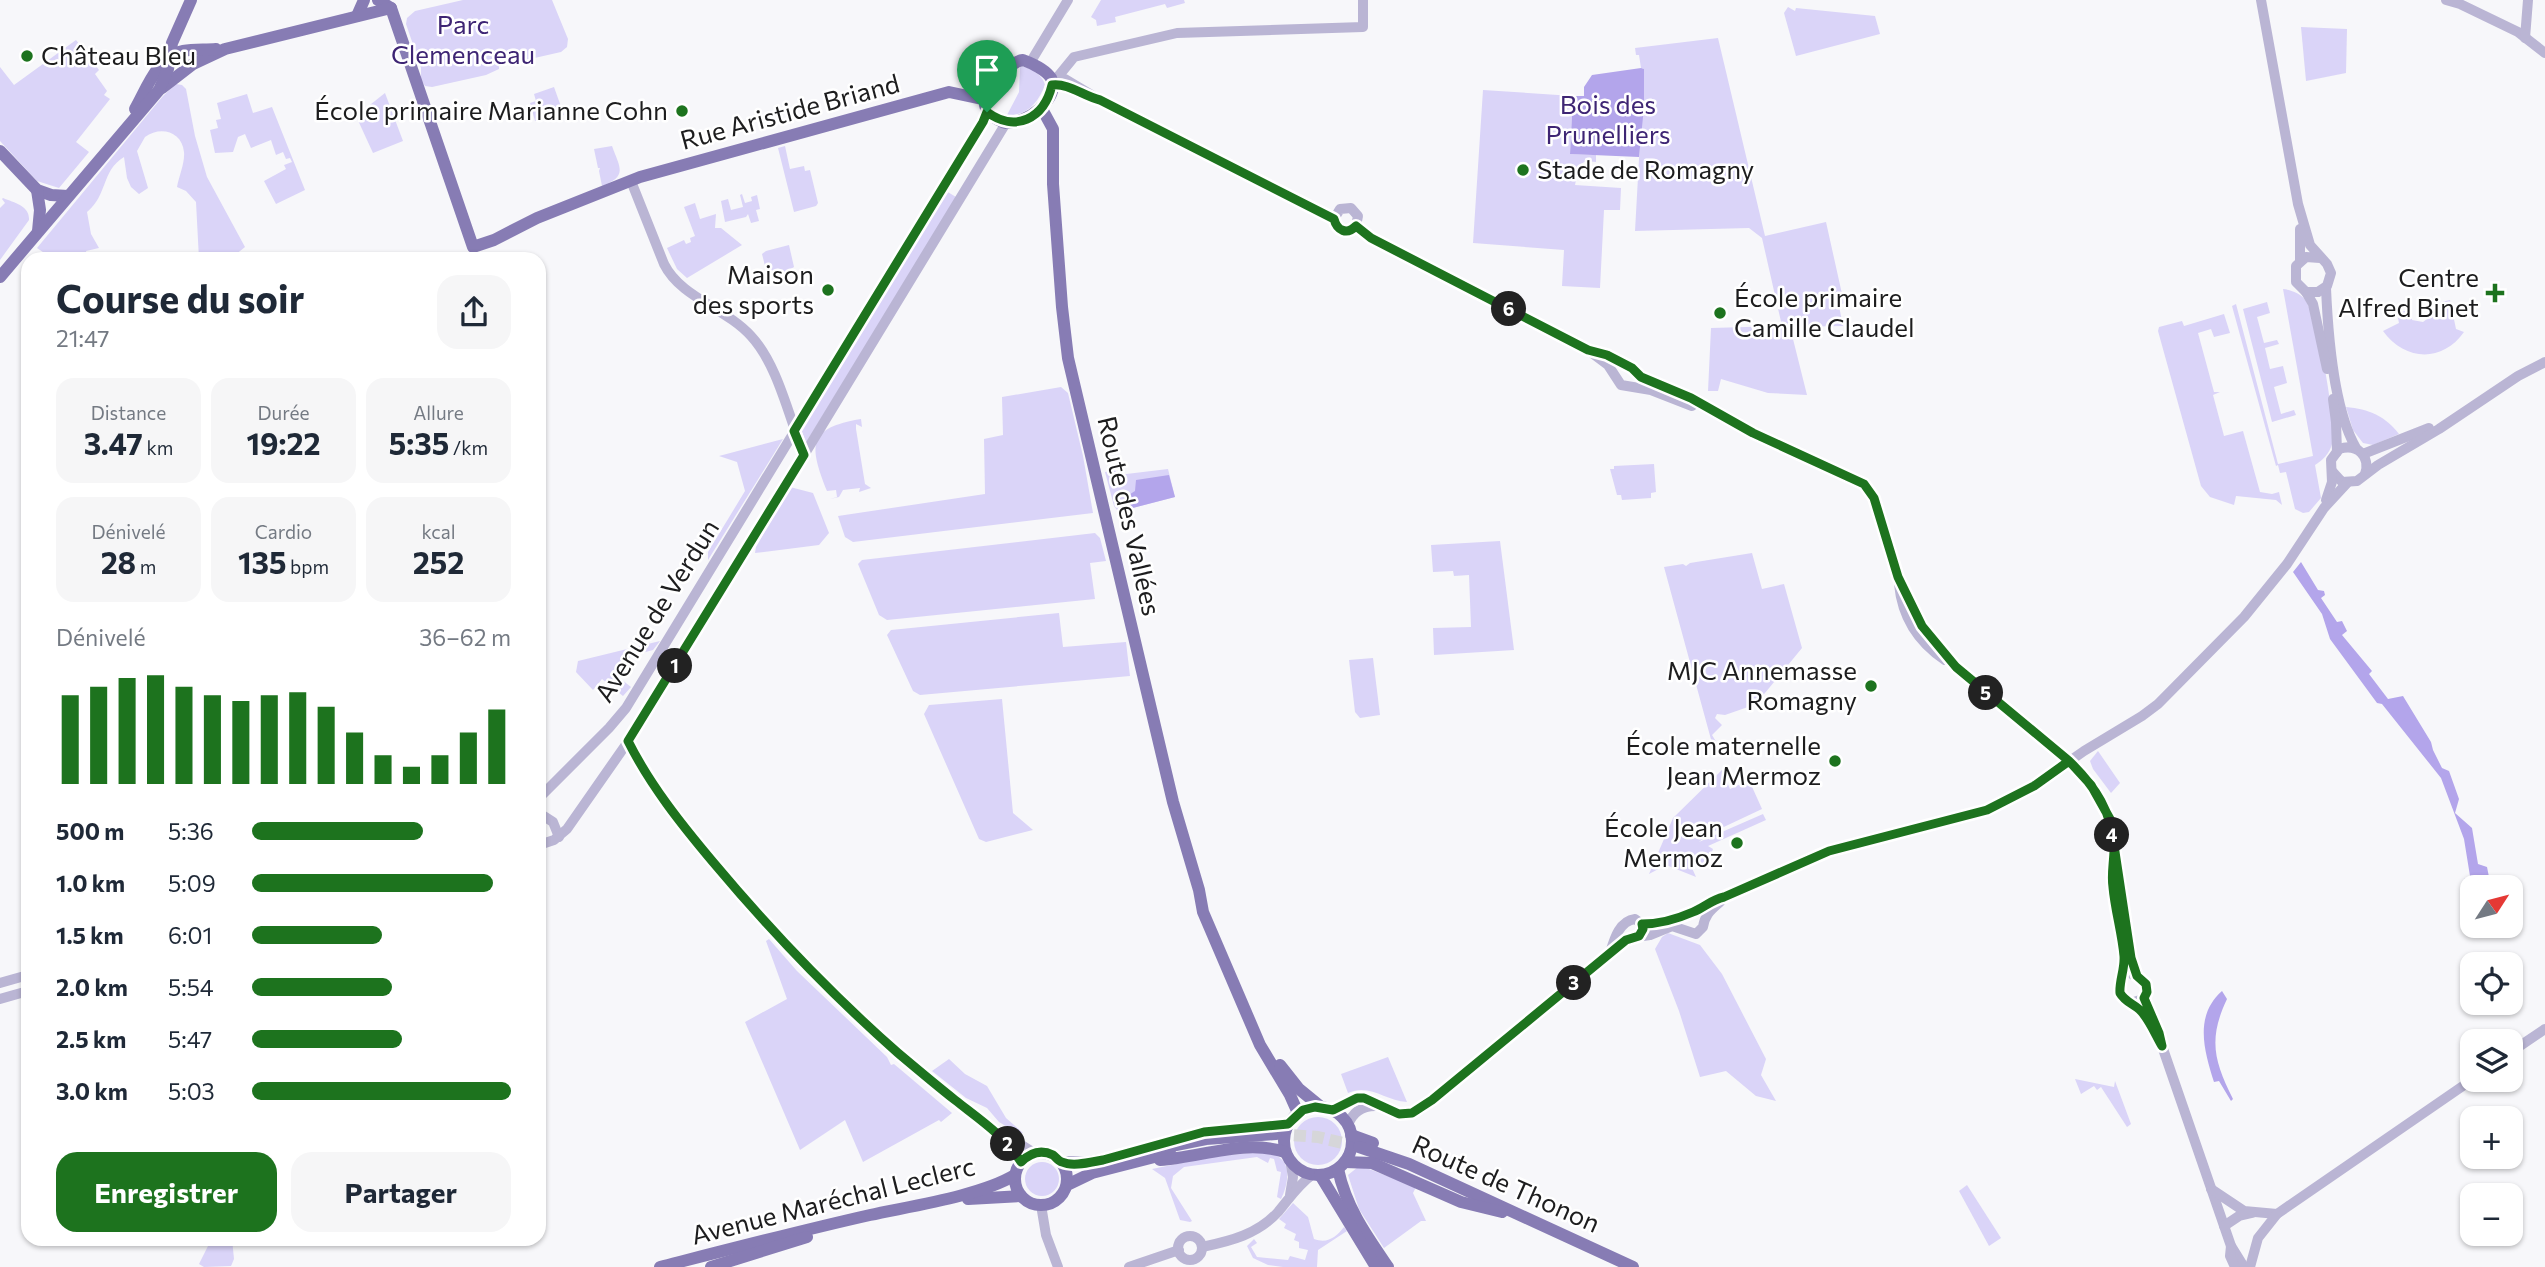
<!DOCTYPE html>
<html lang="fr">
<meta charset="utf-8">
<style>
:root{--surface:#fff;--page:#f6f6f7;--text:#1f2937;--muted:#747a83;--accent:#1d731e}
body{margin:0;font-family:Commissioner,sans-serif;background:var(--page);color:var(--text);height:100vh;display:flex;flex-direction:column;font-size:26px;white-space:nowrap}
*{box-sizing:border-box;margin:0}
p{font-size:23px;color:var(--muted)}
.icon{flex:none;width:38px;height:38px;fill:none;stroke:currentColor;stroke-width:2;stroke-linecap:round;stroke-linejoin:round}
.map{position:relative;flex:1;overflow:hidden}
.side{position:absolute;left:21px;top:252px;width:525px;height:994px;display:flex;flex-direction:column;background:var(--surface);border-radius:21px;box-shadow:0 2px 5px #0004}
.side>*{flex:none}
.needle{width:46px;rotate:54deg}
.tools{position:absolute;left:2460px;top:875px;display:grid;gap:14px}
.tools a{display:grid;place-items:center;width:63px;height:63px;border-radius:14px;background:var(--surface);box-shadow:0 2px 5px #0004;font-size:35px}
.pin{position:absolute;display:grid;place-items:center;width:60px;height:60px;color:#fff;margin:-72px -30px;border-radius:50% 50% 50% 0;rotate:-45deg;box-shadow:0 0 7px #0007}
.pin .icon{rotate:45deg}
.km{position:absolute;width:35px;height:35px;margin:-18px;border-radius:50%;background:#222;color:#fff;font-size:19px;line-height:35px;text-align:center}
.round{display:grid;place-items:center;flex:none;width:74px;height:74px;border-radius:21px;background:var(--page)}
.overview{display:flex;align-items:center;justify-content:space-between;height:119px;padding:0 35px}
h1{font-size:38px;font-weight:700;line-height:52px}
.stats{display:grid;grid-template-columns:repeat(3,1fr);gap:10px;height:119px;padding:7px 35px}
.stats div{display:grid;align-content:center;border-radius:18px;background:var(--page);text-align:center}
.stats b{font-size:30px;font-weight:700}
.stats small{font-size:19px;font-weight:400}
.stats p{font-size:19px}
.chart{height:196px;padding:14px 35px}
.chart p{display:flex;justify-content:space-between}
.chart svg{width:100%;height:126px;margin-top:7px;stroke:var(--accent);stroke-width:6}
.action{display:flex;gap:14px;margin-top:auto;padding:14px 35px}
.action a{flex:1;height:80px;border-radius:21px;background:var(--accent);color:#fff;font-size:28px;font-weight:700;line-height:80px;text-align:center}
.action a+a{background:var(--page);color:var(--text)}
ul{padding:0 35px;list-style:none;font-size:23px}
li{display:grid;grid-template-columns:112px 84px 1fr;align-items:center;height:52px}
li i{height:18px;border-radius:9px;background:var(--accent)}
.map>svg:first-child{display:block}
.green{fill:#dad4f8}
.forest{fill:#b3a5eb}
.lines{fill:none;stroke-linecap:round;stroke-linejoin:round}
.major-tunnel{stroke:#d6d6d9;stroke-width:12;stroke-dasharray:12 6;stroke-linecap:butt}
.minor{stroke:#bab5d4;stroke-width:10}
.major{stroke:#877cb4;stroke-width:12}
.route-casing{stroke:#fff;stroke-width:14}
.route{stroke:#1d731e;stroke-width:9}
.poi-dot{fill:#1d731e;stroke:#fff;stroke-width:2.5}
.labels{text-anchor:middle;stroke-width:5;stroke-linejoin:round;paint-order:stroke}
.park-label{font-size:26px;fill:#3e2574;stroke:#fff}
.poi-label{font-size:26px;fill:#1d1d1e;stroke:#fff;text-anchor:end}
.street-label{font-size:26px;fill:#1d1d1e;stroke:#fff}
</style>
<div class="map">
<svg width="2545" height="1267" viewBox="0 0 2545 1267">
<rect width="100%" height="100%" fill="#f7f7fa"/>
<g class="green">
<path d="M463 0H552L568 39 567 47 561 52 499 66V69L486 75 432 87 425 86 421 80V68L406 24 407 18 415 11Z"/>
<path d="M1101 0H1184L1185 3 1167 8 1165 4 1115 17 1116 22 1097 26 1096 20 1091 17Z"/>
<path d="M1788 7 1795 11 1796 8 1875 16 1880 34 1796 56 1784 13Z"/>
<path d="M2301 27 2347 29 2346 73 2306 81Z"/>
<path d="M1718 38 1765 236 1826 222 1844 303 1839 306 1843 326 1790 327 1807 395 1768 393 1721 379 1718 391H1708L1711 328 1782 326 1762 238 1749 228 1635 231 1644 69 1641 68 1639 55H1636L1635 48Z"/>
<path d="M76 40 99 70 95 74 107 91 104 95 110 99 76 142 89 152 59 188 37 181 0 141V67L14 85Z"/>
<path d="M1020 66C1030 67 1043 75 1045 85 1038 103 1027 116 1007 115L1019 92Z"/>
<path d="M176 84 182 85 186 89 195 136 207 177 245 247 230 259H199L196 202 186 191 177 187C179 176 185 163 184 152 182 131 160 126 145 137L137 151 148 188 139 194 131 187 127 178 124 157C101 171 108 195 87 212L91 234 99 248 86 251 88 259H53L37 248 163 96Z"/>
<path d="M554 87 564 115 535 121 530 103 536 101 534 94Z"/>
<path d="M1483 90 1573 96 1570 154 1596 155V162L1586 161 1579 165 1575 185 1621 188 1620 210H1604L1600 288 1562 286 1564 250 1473 243Z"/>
<path d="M385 93 403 141 373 153 356 116Z"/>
<path d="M247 94 253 113 272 107 305 190 276 204 264 181 286 169 284 165 292 162 290 158 286 159 283 152 276 155 271 140 251 148 245 134 238 137 233 152 215 153 210 130 218 128 216 120 221 119 217 103Z"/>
<path d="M612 146C620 168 628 176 602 186L599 171 600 168H598L594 149Z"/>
<path d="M785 146 790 169 804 166 805 171 810 170 818 203 816 206 794 212 778 148Z"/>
<path d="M946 191 956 197 806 443 801 429Z"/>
<path d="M742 194 745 203 752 201 751 197 757 195 760 209 756 210 759 221 751 223 748 214 746 217 725 222 721 201 728 199 731 210 743 207 740 195Z"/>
<path d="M3 198C15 203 30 206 29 220L0 260V208L5 203 2 199Z"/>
<path d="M695 203 700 219 716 214 715 228H721L742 245 687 278 677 269 667 248 684 240 686 244 691 242 690 238 695 236 684 207Z"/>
<path d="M789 245 794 267 769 282 762 254 766 251Z"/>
<path d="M2283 289C2291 290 2301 293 2306 301 2318 320 2337 422 2332 444 2330 453 2322 461 2315 465L2321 498 2309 512 2303 513 2295 509 2286 472 2280 473 2278 465 2276 466 2232 306 2236 304 2278 464 2313 456Z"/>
<path d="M2450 300 2456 329 2464 332C2442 363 2405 361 2383 331L2399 323 2397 313 2405 311 2412 316V320L2423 322 2431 316 2430 313 2437 303Z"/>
<path d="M2267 302 2270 313 2257 317 2264 343 2277 340 2279 344 2265 348 2270 369 2283 366 2287 383 2274 387 2281 414 2294 410 2296 415 2272 422 2243 309Z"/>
<path d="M2224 314 2230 333 2214 337 2211 329 2198 333 2214 392H2220L2213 395 2224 436 2243 431 2260 492 2272 494 2279 492 2282 505 2276 500 2236 496 2234 505 2210 497 2201 486 2158 331 2159 327 2182 321 2184 326Z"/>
<path d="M1061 387 1068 393 1083 456 1093 513 853 542 845 537 838 516 985 494 984 439 1003 435 1002 397Z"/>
<path d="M2346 407C2369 409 2385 416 2399 434L2373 445 2363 443 2353 430Z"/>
<path d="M861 419 862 427 856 424V429L865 484 871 488 859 492 860 488 843 490 839 497 830 499 837 497 836 490 827 491C809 445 807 428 861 419Z"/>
<path d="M783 439 708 560V552L745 491 737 462 719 456Z"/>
<path d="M1654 464 1656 492 1651 493V498L1622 500 1621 495H1617L1610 469H1614V466Z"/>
<path d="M1168 469 1175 497 1125 510H1117L1114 506 1105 472 1115 470 1118 475Z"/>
<path d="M790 487 813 493 829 533 819 545 755 553 756 547Z"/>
<path d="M1095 533 1100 538 1106 561 1090 563 1095 599 887 620 879 615 858 564 862 560Z"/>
<path d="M1500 541 1514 650 1434 655 1433 628 1471 627 1469 575 1454 576 1453 571 1433 572 1431 545Z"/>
<path d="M1752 553 1762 589 1784 584 1802 648 1751 710 1748 707 1725 715 1717 714 1715 718 1722 725 1712 735 1720 748 1715 754 1664 567 1683 564 1686 566 1690 563Z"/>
<path d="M1059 613 1063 647 1126 642 1130 676 920 695 913 691 887 635 891 630Z"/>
<path d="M660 641 653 650 631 656 617 676 631 687 623 696 602 679 593 690 576 672 578 661Z"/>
<path d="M1373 658 1380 715 1360 718 1355 712 1349 660Z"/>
<path d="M1002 699 1013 813 1033 830 986 842 979 839 924 714 929 705Z"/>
<path d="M2098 751 2120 783 2111 793 2093 769 2090 761Z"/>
<path d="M1722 770 1730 789 1749 780 1762 809 1711 833 1704 821 1702 828 1707 835 1699 842 1763 814 1766 820 1708 846 1713 849 1709 860 1692 868 1696 877 1666 865 1649 874 1673 818Z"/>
<path d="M1668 933 1700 945 1722 974 1766 1059 1761 1075 1776 1101 1756 1096 1726 1071 1700 1077 1679 1011 1655 949 1662 937Z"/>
<path d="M769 939 797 971 887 1057 891 1065 894 1064 952 1113 941 1122 939 1120 863 1162 845 1120 800 1150 745 1022 787 999 766 941Z"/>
<path d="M1388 1057 1407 1102C1385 1101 1370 1083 1348 1093L1341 1074Z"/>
<path d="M949 1059 965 1074 987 1086 1006 1118 1023 1133 1019 1134 999 1122 987 1108 966 1098 932 1071Z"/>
<path d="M2075 1079 2114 1087 2115 1081 2131 1124 2127 1127 2101 1087 2097 1090 2094 1086 2081 1094Z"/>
<circle cx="1318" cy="1141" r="24"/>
<path d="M1259 1152C1264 1153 1272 1153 1277 1156 1293 1164 1287 1187 1281 1199L1277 1197 1281 1172 1277 1171 1274 1159 1270 1158 1268 1163 1257 1157 1184 1167 1173 1176 1171 1188 1192 1221 1190 1222 1180 1220 1165 1178 1152 1169 1211 1157Z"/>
<circle cx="1042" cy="1179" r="17"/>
<path d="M1358 1167 1369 1169 1416 1187 1413 1193 1426 1221H1421L1384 1248 1359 1209 1348 1175Z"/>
<path d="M1967 1185 2001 1238 1989 1246 1959 1191Z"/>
<path d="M1293 1203 1308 1217 1314 1239C1328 1244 1336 1237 1344 1227L1347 1231 1318 1250 1317 1267H1283L1268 1265 1253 1258 1247 1246 1254 1239 1257 1243 1251 1247 1257 1257 1288 1260 1290 1256 1305 1260 1308 1250 1299 1248V1242L1294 1240 1296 1234 1284 1228 1286 1224 1279 1219Z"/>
<path d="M227 1239H232L234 1259 231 1266 204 1267 199 1264 208 1246Z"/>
</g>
<g class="forest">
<path d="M1641 68 1644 69V107L1639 157 1570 154 1573 96H1584V87L1592 75Z"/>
<path d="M1169 475 1175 497 1125 510 1124 501 1127 496 1135 491 1136 480Z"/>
<path d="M2301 562 2318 590 2324 591 2325 595 2321 598 2337 622 2342 621 2347 631 2342 635 2372 671 2369 674 2388 699 2403 696 2431 742 2433 750 2442 768 2449 771 2459 799 2455 813 2472 828 2478 864 2487 867 2491 887H2473V900L2468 899 2464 879 2470 876 2464 839 2441 778 2382 704 2377 703 2330 639 2322 614 2293 572Z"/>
<path d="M2222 991 2227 999C2208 1039 2214 1061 2233 1099L2231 1101 2219 1081 2214 1082C2204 1050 2194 1016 2222 991Z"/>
</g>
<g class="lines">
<path class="major-tunnel" d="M1276 1134 1318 1137 1359 1147"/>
<g class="minor">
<path d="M2261 0 2298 204 2310 245 2327 264 2331 273 2327 286 2318 292H2306L2296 282V266L2306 257 2320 258"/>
<path d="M2446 0 2460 4 2518 32 2545 53"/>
<path d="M2525 38 2528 0"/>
<path d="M1030 63 1068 0"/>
<path d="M1054 79H1065L1100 100 1334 219"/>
<path d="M1052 84 1074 57 1177 33 1363 27V0"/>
<path d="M631 181 664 264C681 298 726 308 751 336 778 365 789 418 804 455"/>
<path d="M1334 219 1340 209 1351 208 1358 216 1356 226"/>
<path d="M1334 219C1337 231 1347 234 1356 226"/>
<path d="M1356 226 1371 238 1588 350 1608 365 1621 385 1651 390 1692 406"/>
<path d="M2300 229V261"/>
<path d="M2326 288C2328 334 2333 408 2356 448"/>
<path d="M2306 292 2313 304 2327 369"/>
<path d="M1588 350 1607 355 1632 368 1641 377 1691 398 1753 433 1857 480 1866 487 1874 498 1898 577 1921 626 1956 667 2078 770 2103 804 2111 825 2125 930 2131 958 2137 976"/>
<path d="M2333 399 2336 422 2337 452"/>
<path d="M2363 454 2429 428"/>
<path d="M2332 471 2342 482 2357 481 2378 465 2439 429 2518 376 2545 362"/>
<path d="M2326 500 2332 482 2331 460 2339 449C2357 443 2371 456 2365 474"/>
<path d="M1899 584C1902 616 1918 642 1945 660"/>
<path d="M628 741C646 778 671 809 696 841 758 919 827 991 902 1056 921 1072 940 1088 959 1104 981 1121 1006 1137 1021 1162"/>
<path d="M539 798 609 728 626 708 983 122 987 112"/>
<path d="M539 813 553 822 559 837"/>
<path d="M539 845 554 840 567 829 641 723 1006 123"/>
<path d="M2113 875 2119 928"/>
<path d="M1642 924C1660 924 1677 919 1693 912 1704 907 1711 900 1724 897L1829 851 1961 818 1995 806 2034 786 2084 751 2142 716 2158 704 2244 617 2287 564 2324 508 2347 483"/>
<path d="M1629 938 1650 935 1672 926 1696 934 1703 927C1705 914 1711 910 1720 902"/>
<path d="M2123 951 2120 995 2143 1014 2162 1046 2231 1246 2244 1267"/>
<path d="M1610 953C1614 940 1619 921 1635 919L1642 924"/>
<path d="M0 983 28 975"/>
<path d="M0 999 28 991"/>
<path d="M2131 1003 2143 999 2147 990 2144 980 2133 975"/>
<path d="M2511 1052 2545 1029"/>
<path d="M1333 1110 1352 1099 1359 1098C1384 1102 1392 1124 1421 1109L1629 938"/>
<path d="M1348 1125C1353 1111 1363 1105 1378 1106"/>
<path d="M1003 1133 1034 1153"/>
<path d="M1290 1160 1293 1177 1290 1195"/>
<path d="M2211 1189 2244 1211 2277 1214"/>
<path d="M1041 1205 1046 1235 1058 1267"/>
<path d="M2224 1226 2239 1216 2252 1213"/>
<circle cx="1190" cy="1248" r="12"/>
<path d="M2231 1246 2230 1256 2235 1267"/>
<path d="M1202 1247C1231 1241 1258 1234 1278 1212 1289 1199 1298 1185 1312 1175"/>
<path d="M1129 1267 1179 1250"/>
<path d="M2250 1267 2258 1238 2277 1214 2473 1079"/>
</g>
<g class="major">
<path d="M378 0 391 8 473 247 494 240 537 218 640 177 949 92 982 99 989 98"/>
<path d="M357 16 364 0"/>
<path d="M1023 60C1031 63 1046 70 1051 78 1062 98 1025 125 1006 123 999 122 992 116 987 112L985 105C993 91 1006 62 1023 60Z"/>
<path d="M162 88 193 64 225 49 391 8"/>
<path d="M1041 107 1053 129V184L1062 307 1068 358 1173 802 1199 890 1203 912 1260 1045 1290 1095 1298 1113"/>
<path d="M135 109C146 90 158 55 183 51 194 49 205 50 216 49"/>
<path d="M0 151 37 190 51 195 68 196"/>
<path d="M37 190 40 210 38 231"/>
<path d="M0 277 159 90 168 69 172 43 191 0"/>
<path d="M1280 1065 1299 1089 1321 1107"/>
<circle cx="1318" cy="1141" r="34"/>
<path d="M1351 1135 1373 1143"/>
<path d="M1359 1147 1409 1164 1633 1267"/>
<circle cx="1041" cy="1179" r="26"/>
<path d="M1160 1160C1202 1157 1244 1139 1285 1152"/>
<path d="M1062 1162 1086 1163 1206 1139 1276 1134"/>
<path d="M1345 1162 1372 1163 1461 1202 1502 1212"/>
<path d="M1338 1169C1346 1207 1366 1235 1388 1267"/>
<path d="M1320 1175 1376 1267"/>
<path d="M1067 1185 1092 1173 1170 1153"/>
<path d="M968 1199 1021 1196"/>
<path d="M660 1267C730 1249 799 1231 870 1215 911 1206 980 1196 1015 1175"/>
<path d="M711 1267 807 1237"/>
</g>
</g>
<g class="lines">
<defs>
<path id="route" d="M987 112 983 122 794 431 804 455 628 741C650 785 681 824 713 862 770 930 831 994 898 1053 917 1069 936 1085 955 1100 979 1119 1005 1136 1021 1162 1030 1153 1041 1149 1053 1155 1056 1157 1058 1161 1062 1162 1073 1167 1091 1162 1103 1160L1204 1132 1288 1124 1303 1110 1315 1107 1333 1110 1357 1098H1364L1399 1114 1412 1113 1432 1100 1626 940 1639 936 1643 929 1642 924C1660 924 1677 919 1693 912 1705 907 1711 900 1724 897L1829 851 1987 810 2034 786 2069 761 2091 785 2110 819 2131 958 2137 976 2146 984 2147 992 2144 998 2159 1033 2162 1046C2155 1034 2150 1021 2141 1011 2134 1004 2125 1002 2120 993 2119 981 2125 969 2124 956 2122 933 2115 910 2113 887 2111 874 2114 862 2114 849 2113 813 2095 786 2069 761L1956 667 1922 626 1898 577 1874 498 1864 484 1753 433 1691 398 1641 377 1632 368 1607 355 1588 350 1371 238 1356 226C1347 235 1337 231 1334 219L1100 100C1083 96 1069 83 1052 85 1044 119 1015 133 987 112"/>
</defs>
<use href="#route" class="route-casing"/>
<use href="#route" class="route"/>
</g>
<g class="poi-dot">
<circle cx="27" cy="56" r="7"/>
<circle cx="682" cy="111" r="7"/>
<circle cx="1523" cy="170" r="7"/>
<circle cx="828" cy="290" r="7"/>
<path d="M2491.5 282.5h7v7h7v7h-7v7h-7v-7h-7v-7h7z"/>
<circle cx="1720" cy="313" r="7"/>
<circle cx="1871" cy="686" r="7"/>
<circle cx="1835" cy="761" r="7"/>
<circle cx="1737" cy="843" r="7"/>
</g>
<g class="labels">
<g class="park-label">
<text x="463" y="34">Parc<tspan x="463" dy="30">Clemenceau</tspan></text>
<text x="1608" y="114">Bois des<tspan x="1608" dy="30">Prunelliers</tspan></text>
</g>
<g class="poi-label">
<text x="41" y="65" text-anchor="start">Château Bleu</text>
<text x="668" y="120">École primaire Marianne Cohn</text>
<text x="1537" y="179" text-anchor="start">Stade de Romagny</text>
<text x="814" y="284">Maison<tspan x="814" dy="30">des sports</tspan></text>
<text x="2479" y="287">Centre<tspan x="2479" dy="30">Alfred Binet</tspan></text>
<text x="1734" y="307" text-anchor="start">École primaire<tspan x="1734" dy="30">Camille Claudel</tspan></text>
<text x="1857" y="680">MJC Annemasse<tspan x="1857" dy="30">Romagny</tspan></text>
<text x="1821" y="755">École maternelle<tspan x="1821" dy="30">Jean Mermoz</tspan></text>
<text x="1723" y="837">École Jean<tspan x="1723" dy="30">Mermoz</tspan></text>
</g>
<g class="street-label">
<text transform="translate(790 112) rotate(-15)" y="9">Rue Aristide Briand</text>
<text transform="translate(1129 516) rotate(77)" y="9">Route des Vallées</text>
<text transform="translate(657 611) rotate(-58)" y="9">Avenue de Verdun</text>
<text transform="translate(1506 1184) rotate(24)" y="9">Route de Thonon</text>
<text transform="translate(833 1201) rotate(-14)" y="9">Avenue Maréchal Leclerc</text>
</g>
</g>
</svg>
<div class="tools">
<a><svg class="needle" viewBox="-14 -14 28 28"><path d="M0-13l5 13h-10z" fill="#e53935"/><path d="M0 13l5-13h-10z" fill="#747a83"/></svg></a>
<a><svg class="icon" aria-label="locate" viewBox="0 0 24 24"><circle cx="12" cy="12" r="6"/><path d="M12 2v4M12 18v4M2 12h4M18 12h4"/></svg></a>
<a><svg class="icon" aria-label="layers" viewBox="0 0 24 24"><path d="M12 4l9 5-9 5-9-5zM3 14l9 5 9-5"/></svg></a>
<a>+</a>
<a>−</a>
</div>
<div class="pin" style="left:987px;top:112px;background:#1e9e55"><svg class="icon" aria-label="arrive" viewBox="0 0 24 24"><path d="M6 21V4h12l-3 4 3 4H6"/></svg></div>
<b class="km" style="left:675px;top:666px">1</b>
<b class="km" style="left:1008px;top:1144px">2</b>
<b class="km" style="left:1574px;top:983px">3</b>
<b class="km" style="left:2112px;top:835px">4</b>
<b class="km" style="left:1986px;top:693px">5</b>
<b class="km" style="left:1509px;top:309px">6</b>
<section class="side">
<div class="overview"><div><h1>Course du soir</h1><p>21:47</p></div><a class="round"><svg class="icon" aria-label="share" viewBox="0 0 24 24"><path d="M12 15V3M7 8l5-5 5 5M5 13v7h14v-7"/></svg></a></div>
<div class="stats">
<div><p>Distance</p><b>3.47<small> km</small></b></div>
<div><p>Durée</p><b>19:22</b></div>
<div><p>Allure</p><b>5:35<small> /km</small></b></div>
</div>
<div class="stats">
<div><p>Dénivelé</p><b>28<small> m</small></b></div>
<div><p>Cardio</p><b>135<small> bpm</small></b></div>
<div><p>kcal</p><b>252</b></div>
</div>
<div class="chart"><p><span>Dénivelé</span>36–62 m</p>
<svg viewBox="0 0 160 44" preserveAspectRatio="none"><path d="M5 44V13M15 44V10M25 44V7M35 44V6M45 44V10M55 44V13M65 44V15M75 44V13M85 44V12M95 44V17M105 44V26M115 44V34M125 44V38M135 44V34M145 44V26M155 44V18"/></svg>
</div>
<ul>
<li><b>500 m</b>5:36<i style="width:66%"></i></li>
<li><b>1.0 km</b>5:09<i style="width:93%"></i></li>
<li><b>1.5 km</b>6:01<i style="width:50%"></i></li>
<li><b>2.0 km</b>5:54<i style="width:54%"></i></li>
<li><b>2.5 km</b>5:47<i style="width:58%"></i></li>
<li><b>3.0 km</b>5:03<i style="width:100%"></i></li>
</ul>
<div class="action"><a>Enregistrer</a><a>Partager</a></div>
</section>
</div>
